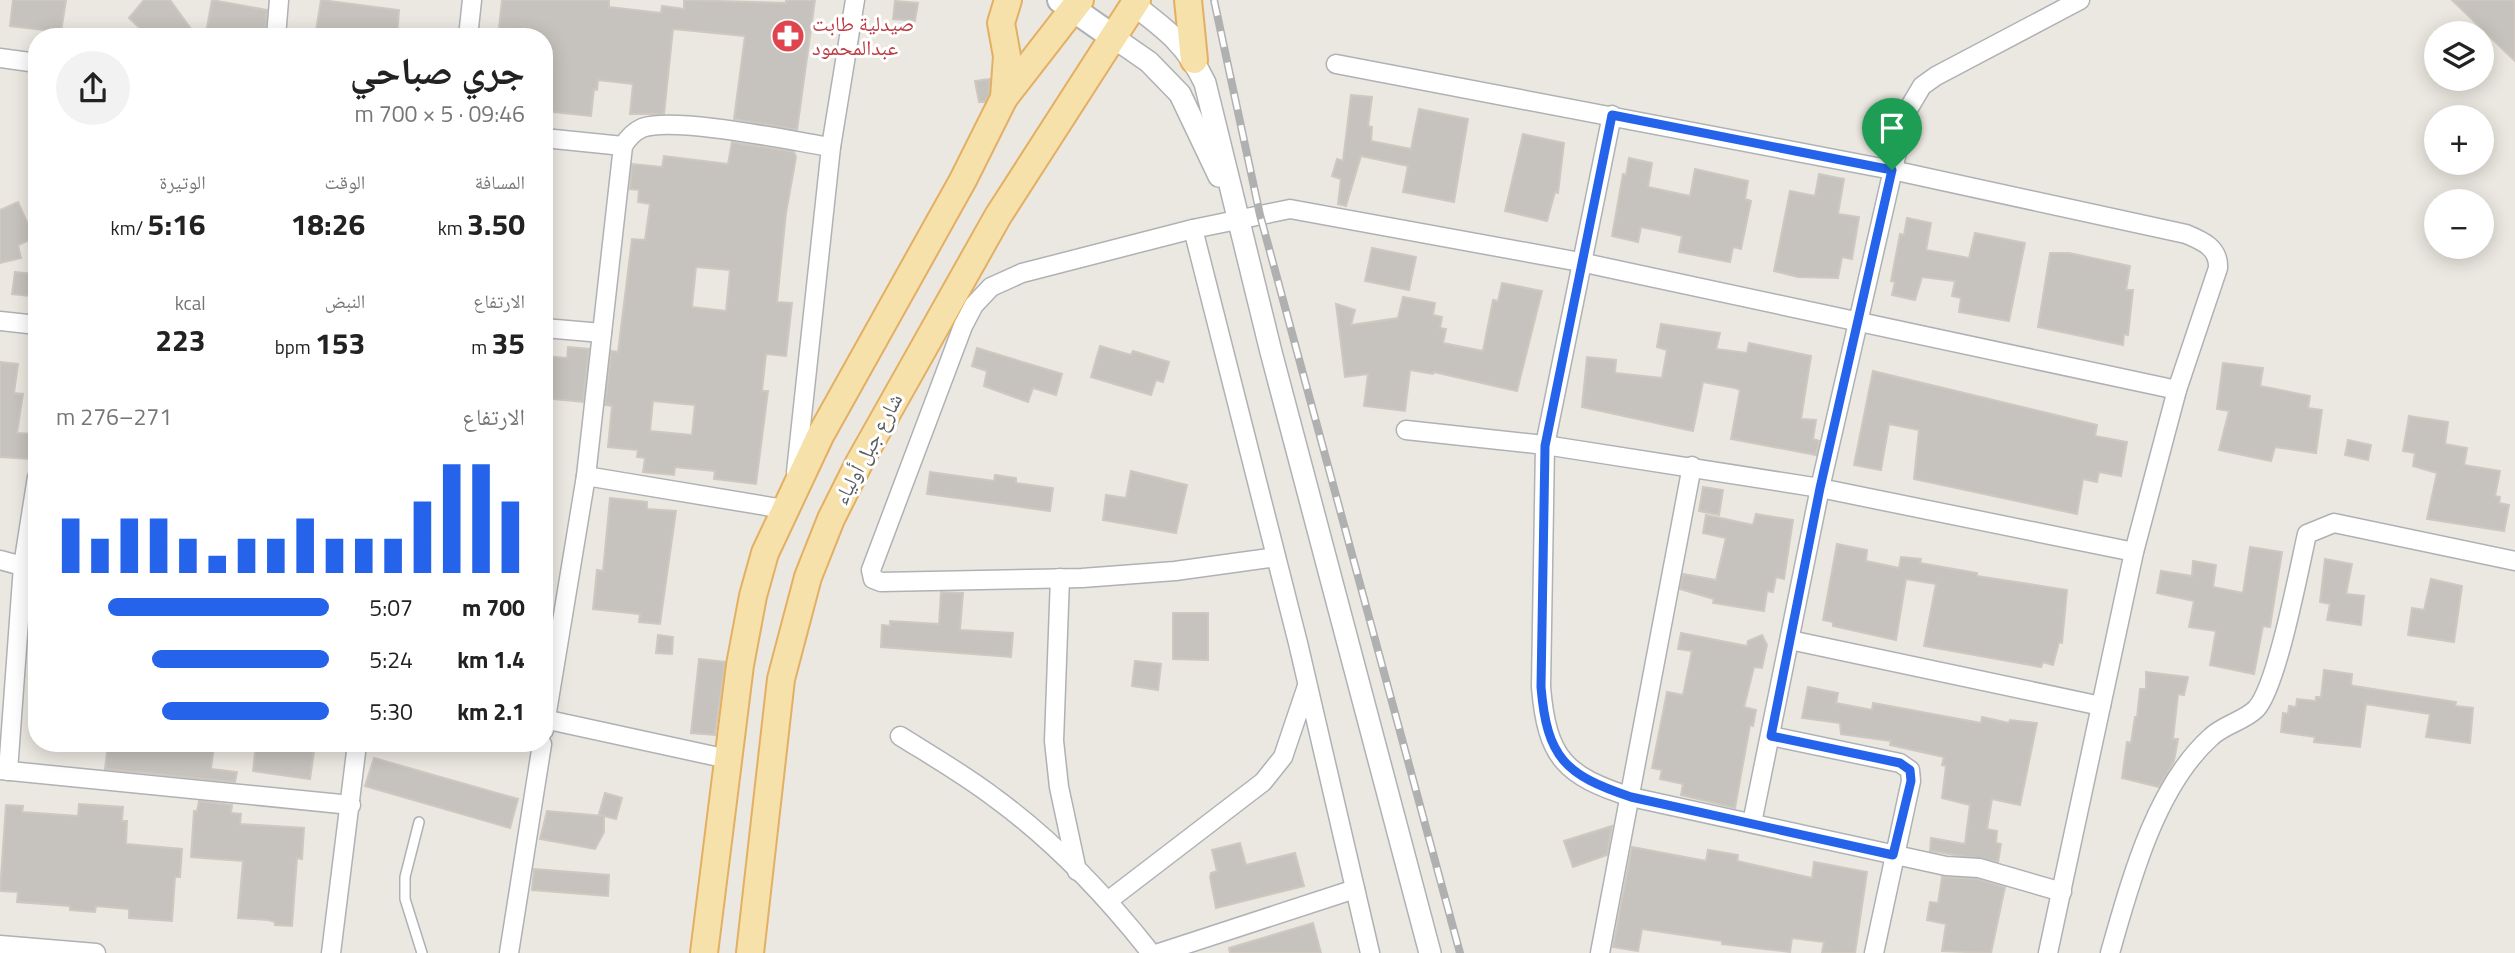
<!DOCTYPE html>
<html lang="ar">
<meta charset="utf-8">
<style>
:root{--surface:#fff;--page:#f2f2f2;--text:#222;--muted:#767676;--accent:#2563eb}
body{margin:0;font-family:"Titillium Web","Noto Naskh Arabic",sans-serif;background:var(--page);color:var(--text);direction:rtl;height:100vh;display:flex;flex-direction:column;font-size:26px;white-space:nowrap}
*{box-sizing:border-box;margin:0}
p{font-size:23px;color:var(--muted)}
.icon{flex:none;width:38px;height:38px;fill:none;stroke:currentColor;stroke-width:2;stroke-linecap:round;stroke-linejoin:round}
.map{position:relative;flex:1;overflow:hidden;direction:ltr}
.side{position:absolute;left:28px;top:28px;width:525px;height:724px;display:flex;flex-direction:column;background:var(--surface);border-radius:28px;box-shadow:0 4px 18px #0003;direction:rtl}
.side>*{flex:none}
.buttons{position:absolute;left:2424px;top:21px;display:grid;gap:14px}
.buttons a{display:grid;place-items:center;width:70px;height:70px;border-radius:50%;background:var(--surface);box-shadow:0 4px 18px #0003;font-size:35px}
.pin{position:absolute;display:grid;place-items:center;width:60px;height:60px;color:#fff;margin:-72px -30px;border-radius:50% 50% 50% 0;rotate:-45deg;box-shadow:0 0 7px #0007}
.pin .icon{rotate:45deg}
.round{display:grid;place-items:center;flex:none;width:74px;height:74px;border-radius:37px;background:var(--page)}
.overview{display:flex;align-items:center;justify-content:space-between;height:119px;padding:0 28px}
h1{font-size:38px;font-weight:700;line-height:52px}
.figures{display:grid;grid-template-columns:repeat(3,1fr);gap:10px;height:119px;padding:7px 28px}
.figures div{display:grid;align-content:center}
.figures b{font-size:30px;font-weight:700}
.figures small{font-size:19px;font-weight:400}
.figures p{font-size:19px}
.chart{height:196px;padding:14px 28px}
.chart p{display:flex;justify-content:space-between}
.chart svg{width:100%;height:126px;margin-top:7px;stroke:var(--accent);stroke-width:6}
ul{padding:0 28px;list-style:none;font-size:23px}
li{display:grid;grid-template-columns:112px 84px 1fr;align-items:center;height:52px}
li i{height:18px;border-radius:9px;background:var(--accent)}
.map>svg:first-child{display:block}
.building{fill:#c6c3be;stroke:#cfc8c0;stroke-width:2;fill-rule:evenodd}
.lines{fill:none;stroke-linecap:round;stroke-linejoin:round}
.service-casing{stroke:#aeb2b5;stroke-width:12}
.minor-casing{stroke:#aeb2b5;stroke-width:21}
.tertiary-casing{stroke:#aeb2b5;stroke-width:24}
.secondary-casing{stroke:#aeb1b5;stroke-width:28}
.primary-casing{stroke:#e3af62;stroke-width:30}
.service{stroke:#fff;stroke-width:9}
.minor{stroke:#fff;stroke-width:18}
.tertiary{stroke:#fff;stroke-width:21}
.secondary{stroke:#fff;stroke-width:24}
.primary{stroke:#f7e1aa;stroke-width:26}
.rail-casing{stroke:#afb0b0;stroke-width:8}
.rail{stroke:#fff;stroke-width:5;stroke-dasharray:16;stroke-linecap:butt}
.route-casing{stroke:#fff;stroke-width:14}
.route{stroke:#2563eb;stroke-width:9}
.labels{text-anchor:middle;stroke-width:6;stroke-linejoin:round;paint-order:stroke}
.health-label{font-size:21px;fill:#be3a42;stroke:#fff;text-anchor:start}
.street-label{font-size:21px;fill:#595d60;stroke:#fff}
</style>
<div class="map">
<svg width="2515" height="953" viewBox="0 0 2515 953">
<rect width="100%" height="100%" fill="#ebe8e1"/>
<g class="building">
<path d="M13 0H66L61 32 10 26Z"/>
<path d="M144 0H170L197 37H149L129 18Z"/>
<path d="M212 0 267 10 265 37 206 33Z"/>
<path d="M321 0 399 10 397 37H315Z"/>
<path d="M502 0H609V7L661 13 662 6 684 9V0L786 3V0H815L797 130 734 119 745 36 673 29 664 114H630L633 84 598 80 597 90 594 89 591 116 544 111V37H498Z"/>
<path d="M2452 0H2515V61Z"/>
<path d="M895 1 918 3 915 21 893 19Z"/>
<path d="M990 79 989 94 985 102H979L975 81Z"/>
<path d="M1351 95 1372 97 1368 126 1372 127 1371 141 1411 149 1419 109 1468 119 1454 202 1403 192 1408 166 1361 156 1346 206 1338 204 1341 179 1332 176 1337 159 1343 161Z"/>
<path d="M1523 134 1564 143 1558 193 1555 192 1547 221 1505 211Z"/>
<path d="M732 142 794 152 796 157 786 213 777 302 792 303 786 356 766 354 762 391H768L756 484 714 479 715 471 675 467 674 475 643 472 645 458 637 457 638 450 608 447 612 406 605 405 611 351 618 352 632 239 645 240 650 204 638 202 639 190 630 189 632 164 662 167 664 156 728 164ZM696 267 730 270 726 311 692 307ZM653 401 695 405 692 435 650 431Z"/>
<path d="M1629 158 1652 163 1648 187 1690 196 1695 169 1748 181 1745 199 1751 201 1741 249 1733 247 1730 262 1679 252 1682 236 1670 233 1641 227 1638 242 1612 236 1623 174 1626 175Z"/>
<path d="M1819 174 1844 179 1838 214 1859 217 1852 259 1842 257 1838 278 1798 277 1774 271 1790 191 1815 196Z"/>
<path d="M18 202 34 238 18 245 21 258 0 263V210Z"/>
<path d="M1907 218 1931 223 1926 250 1969 258 1975 233 2025 243 2009 321 1959 312 1961 298 1952 296 1955 281 1922 277 1915 300 1892 295 1895 282 1891 281 1900 234 1904 235Z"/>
<path d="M1372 248 1416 257 1409 290 1365 281Z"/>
<path d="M2050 253H2069L2130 266 2126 290H2133L2128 335 2124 334 2123 345 2038 327Z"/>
<path d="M15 272 33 274 30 296 12 294Z"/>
<path d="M1502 283 1542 291 1517 391 1434 372 1433 374 1410 370 1405 411 1364 406 1368 374 1345 377 1336 304 1355 310 1351 325 1398 318 1403 297 1435 303 1433 315 1442 317 1440 328 1446 329 1443 343 1483 351 1493 300 1498 301Z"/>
<path d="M1661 324 1720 333 1716 349 1747 353 1749 343 1811 356 1801 419 1816 420 1813 439 1819 441 1816 455 1731 439 1740 390 1735 388 1703 382 1693 431 1582 407 1587 357 1616 360 1615 373 1662 378 1667 350 1657 347Z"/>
<path d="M1100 346 1131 355 1133 351 1169 362 1163 382 1156 380 1151 395 1091 377Z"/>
<path d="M568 347 589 349 583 402 544 398V356L567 358Z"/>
<path d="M977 348 1062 374 1056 395 1033 388 1028 402 984 386 987 371 972 366Z"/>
<path d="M0 362 18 364 14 393 23 394 17 433 32 434 30 459 0 457Z"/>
<path d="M2223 363 2263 368 2260 386 2310 396 2308 408 2322 410 2316 453 2275 447 2271 461 2219 450 2229 411 2217 409Z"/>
<path d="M1873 371 2097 425 2095 436 2127 442 2121 476 2099 472 2097 482 2083 479 2077 514 1914 479 1919 430 1889 424 1881 470 1854 465Z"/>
<path d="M2409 416 2448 422 2445 444 2467 448 2464 465 2500 471 2495 496 2500 497 2499 503 2509 505 2504 531 2427 519 2437 473 2413 466 2415 453 2403 451Z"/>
<path d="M2348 440 2371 445 2368 460 2345 455Z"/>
<path d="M1131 471 1187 485 1176 533 1103 520 1106 495 1126 498Z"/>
<path d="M930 472 994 481 995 475 1016 478V483L1053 488 1050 511 927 494Z"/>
<path d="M1703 487 1723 490 1719 515 1699 511Z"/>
<path d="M610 498 647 502V509L676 511 660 624 639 622 640 614 593 609 597 570 603 571Z"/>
<path d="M1756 514 1793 520 1784 579 1776 577 1773 592 1767 591 1764 611 1713 603 1714 599 1680 589 1683 574 1716 580 1726 538 1703 533 1706 515 1753 525Z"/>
<path d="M1837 544 1867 550 1866 561 1899 568 1901 557 1921 559 1920 563 1977 573V576L2067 590 2062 643 2059 642 2053 665 2043 662 2041 667 1924 646 1936 584 1906 579 1896 640 1833 626V622L1823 620Z"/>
<path d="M2250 547 2282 552 2270 627 2263 626 2254 674 2210 665 2216 631 2189 627 2194 601 2157 593 2161 571 2192 576 2193 561 2216 565 2213 587 2243 593Z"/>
<path d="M2325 559 2352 564 2346 594 2364 596 2361 625 2327 620 2330 604 2320 602Z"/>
<path d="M2431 579 2462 586 2454 642 2408 635 2412 608 2424 610Z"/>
<path d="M941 592 963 593 960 630 1013 633 1011 657 881 647 882 625 890 626V621L939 624Z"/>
<path d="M1173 613H1208V660L1173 659Z"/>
<path d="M1681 633 1747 646 1748 641 1762 635 1767 645 1762 668 1754 667 1744 707 1756 710 1753 726 1750 725 1735 808 1681 795 1683 784 1660 779 1662 770 1652 768 1667 692 1683 695 1692 651 1678 649Z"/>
<path d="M658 635 673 637 672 654 656 653Z"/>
<path d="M699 659 725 662 715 735 691 733Z"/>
<path d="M1135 661 1161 664 1158 690 1132 686Z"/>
<path d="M2324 670 2352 674 2351 685 2354 686 2456 702 2455 706 2473 708 2470 743 2426 737 2430 714 2366 704 2360 747 2314 742 2315 737 2281 732 2283 713 2288 714 2289 706 2296 707 2297 699 2316 701V697H2321Z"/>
<path d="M2146 672 2188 677 2184 695 2178 694 2173 739H2178L2174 761 2159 787 2122 778 2127 742 2131 743 2135 717H2137L2140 689H2146Z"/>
<path d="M1808 687 1838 693 1836 703 1872 710 1873 703 1981 723 1982 717 2009 723 2010 720 2037 723 2020 805 1992 799 1987 829 1997 831 1996 843 2001 844 1998 862 1930 851 1931 838 1965 844 1970 805 1942 798 1946 766 1942 765 1944 757 1890 745 1891 741 1841 734 1840 723 1802 718Z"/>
<path d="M108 744 214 745 211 769 237 772 235 782 105 769Z"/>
<path d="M256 744H315L310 779 253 771Z"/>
<path d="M374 758 518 799 510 828 365 786Z"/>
<path d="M605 793 622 798 616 819 604 816V832L595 849 540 839 547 811 604 816 599 814Z"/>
<path d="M199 801 232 805 231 813 241 814 240 824 304 828 302 859 297 858 292 926 275 925V922L268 920 238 918 243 861 191 857 194 811H197Z"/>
<path d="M79 804 123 807 122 821H127L126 844 182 849 180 877H175L172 921 129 918V909L96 906 95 912 70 910V906L17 902 18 892 0 891 6 805 23 806 22 812 78 816Z"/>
<path d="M1612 826 1607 855 1573 867 1564 841Z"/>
<path d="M1240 843 1246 865 1295 853 1304 886 1216 908 1210 877 1211 873 1217 871 1212 850Z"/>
<path d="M1632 847 1706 861 1708 850 1738 855 1737 861 1812 878 1814 862 1867 872 1855 953H1822L1824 942 1792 938 1790 952 1722 944V941L1642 929 1638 951 1613 947Z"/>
<path d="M534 869 609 875 608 896 532 890Z"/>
<path d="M1942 877 1977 879 2005 887 1991 953 1942 951 1946 924 1927 920 1930 902 1938 903Z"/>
<path d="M1313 923 1321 953H1230L1229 948Z"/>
</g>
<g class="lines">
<defs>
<path id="service" d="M419 822 405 877V899L422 953"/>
<g id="minor">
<path d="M276 37 279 0"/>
<path d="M468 37 472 0"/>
<path d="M0 58 37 63"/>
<path d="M1336 64 1892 170 2186 234C2203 241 2219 248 2218 268L2177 390 2134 552 2048 953"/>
<path d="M1612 115 1545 445 1541 687C1547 758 1565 776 1631 797L1946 866 1979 868 2062 892"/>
<path d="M544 138 623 146"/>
<path d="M1193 229 1298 643 1370 953"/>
<path d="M0 321 37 325"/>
<path d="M544 328 602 333"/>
<path d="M1406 430 1545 445 1820 488 2134 552"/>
<path d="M796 472 831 147 855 0"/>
<path d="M586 476 784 509"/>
<path d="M1276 557 1175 571 1082 578 881 582 873 579 871 570 963 326 974 305 991 287 1022 273 1193 229 1290 209 1580 262 2177 390"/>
<path d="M0 560 37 570"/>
<path d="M1060 578 1054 741 1059 787 1077 871"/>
<path d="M1790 640 2101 706"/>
<path d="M544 719 728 759"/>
<path d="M544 730 586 476 623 146C628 138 633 132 642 128 674 116 792 141 831 147"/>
<path d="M900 736C932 756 965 775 995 798 1054 841 1106 896 1151 953"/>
<path d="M1771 736 1900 763 1910 770 1911 781 1874 953"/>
<path d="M0 770 351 805"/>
<path d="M8 771 23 566 37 477"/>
<path d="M1752 823 1820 488 1906 113 1922 86 1936 76 2080 0"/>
<path d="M1109 900 1263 782 1283 757 1307 686"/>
<path d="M0 945 96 953"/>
<path d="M331 953 357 744"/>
<path d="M509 953 542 744"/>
<path d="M1159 953 1355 889"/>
<path d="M1600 953 1692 466"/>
<path d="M2110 953C2130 883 2155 787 2211 737 2223 725 2244 721 2256 709 2277 687 2299 569 2307 534L2334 523 2515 561"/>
</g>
<g id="tertiary">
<path d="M1134 5C1167 30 1187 45 1205 83L1271 352 1430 953"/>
<path d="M1113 37 1149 62 1180 94 1219 176"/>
</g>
<path id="secondary" d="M1060 0 1113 37"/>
<g id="primary">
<path d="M1188 0 1194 60"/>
<path d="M1004 98 1007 56 1001 23 1008 0"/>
<path d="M704 953 740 665 753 596 765 553 820 436 963 180 1004 98 1080 0"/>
<path d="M750 953 781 679 808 577 831 519 859 463 998 216 1137 0"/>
</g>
</defs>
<use href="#service" class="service-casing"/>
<use href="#minor" class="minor-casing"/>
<use href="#tertiary" class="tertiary-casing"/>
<use href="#secondary" class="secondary-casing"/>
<use href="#primary" class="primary-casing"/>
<use href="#service" class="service"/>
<use href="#minor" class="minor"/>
<use href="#tertiary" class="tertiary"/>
<use href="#secondary" class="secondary"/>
<use href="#primary" class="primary"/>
<defs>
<path id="rail" d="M1214 0 1260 215 1460 953"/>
</defs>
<use href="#rail" class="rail-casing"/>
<use href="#rail" class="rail"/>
</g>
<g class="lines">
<defs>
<path id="route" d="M1612 115 1892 170 1820 488 1771 736 1900 763 1910 770 1911 781 1893 855 1631 797C1565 775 1547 758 1541 687L1545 446Z"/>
</defs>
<use href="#route" class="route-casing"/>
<use href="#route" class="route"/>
</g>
<defs>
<symbol id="pharmacy-disc" viewBox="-11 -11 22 22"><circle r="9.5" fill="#e0444e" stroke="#fff"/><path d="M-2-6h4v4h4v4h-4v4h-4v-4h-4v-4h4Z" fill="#fff"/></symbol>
</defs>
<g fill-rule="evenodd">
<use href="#pharmacy-disc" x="769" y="17" width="38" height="38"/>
</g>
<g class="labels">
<g class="health-label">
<text x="812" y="31">صيدلية طابت<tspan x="812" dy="24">عبدالمحمود</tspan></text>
</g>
<g class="street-label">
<text transform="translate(868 449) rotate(-62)" y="7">شارع جبل أولياء</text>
</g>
</g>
</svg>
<div class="buttons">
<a><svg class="icon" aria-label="layers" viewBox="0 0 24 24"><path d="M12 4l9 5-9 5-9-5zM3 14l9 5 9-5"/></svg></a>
<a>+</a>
<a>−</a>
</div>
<div class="pin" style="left:1892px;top:170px;background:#1e9e55"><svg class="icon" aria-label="arrive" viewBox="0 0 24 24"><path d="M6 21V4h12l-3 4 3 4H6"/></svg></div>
<section class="side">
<div class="overview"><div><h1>جري صباحي</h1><p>09:46 · 5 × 700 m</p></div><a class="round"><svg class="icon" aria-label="share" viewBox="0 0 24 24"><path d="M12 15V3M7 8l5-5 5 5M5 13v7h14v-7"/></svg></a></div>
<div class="figures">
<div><p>المسافة</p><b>3.50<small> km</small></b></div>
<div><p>الوقت</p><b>18:26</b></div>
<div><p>الوتيرة</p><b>5:16<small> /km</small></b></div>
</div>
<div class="figures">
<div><p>الارتفاع</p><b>35<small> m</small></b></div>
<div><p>النبض</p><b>153<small> bpm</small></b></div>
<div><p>kcal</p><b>223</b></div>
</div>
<div class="chart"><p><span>الارتفاع</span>271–276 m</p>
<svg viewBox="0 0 160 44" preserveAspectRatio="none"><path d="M5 44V25M15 44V32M25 44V25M35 44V25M45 44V32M55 44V38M65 44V32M75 44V32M85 44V25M95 44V32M105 44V32M115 44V32M125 44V19M135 44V6M145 44V6M155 44V19"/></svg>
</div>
<ul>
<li><b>700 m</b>5:07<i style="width:81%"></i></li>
<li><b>1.4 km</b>5:24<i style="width:65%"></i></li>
<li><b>2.1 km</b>5:30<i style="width:61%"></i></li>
</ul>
</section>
</div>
